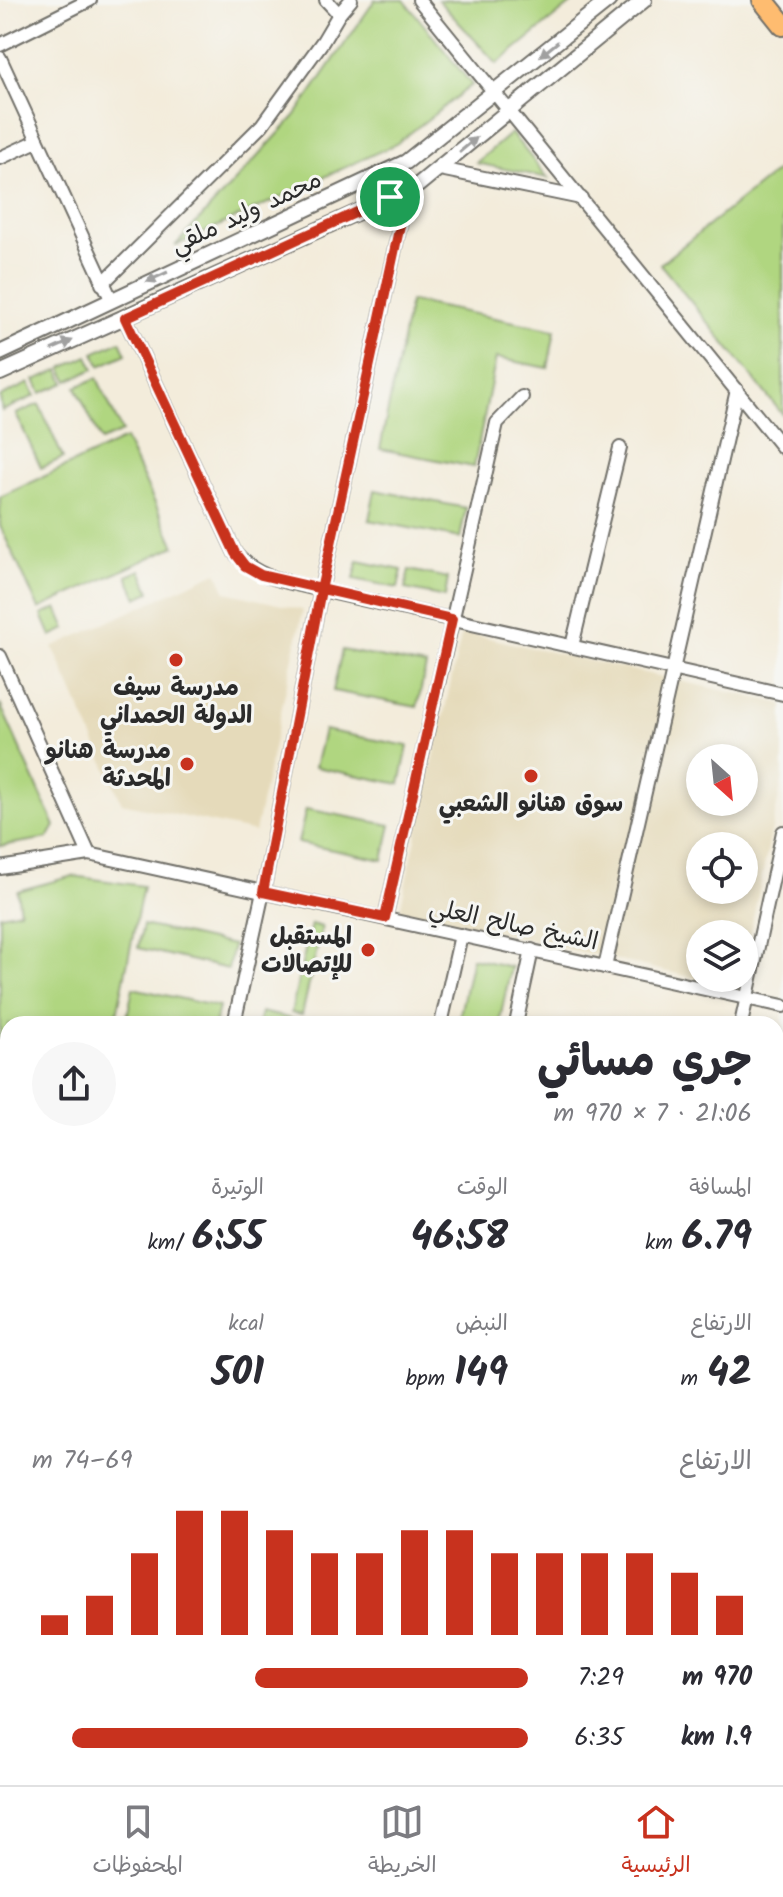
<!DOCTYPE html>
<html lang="ar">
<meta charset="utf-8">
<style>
:root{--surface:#fff;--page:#f7f7f7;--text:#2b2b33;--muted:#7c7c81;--line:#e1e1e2;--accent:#c8321e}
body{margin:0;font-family:Kalam,"Playpen Sans Arabic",sans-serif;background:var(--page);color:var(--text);direction:rtl;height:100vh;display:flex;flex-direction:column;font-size:30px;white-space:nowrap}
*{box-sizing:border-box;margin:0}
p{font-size:26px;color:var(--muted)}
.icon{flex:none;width:44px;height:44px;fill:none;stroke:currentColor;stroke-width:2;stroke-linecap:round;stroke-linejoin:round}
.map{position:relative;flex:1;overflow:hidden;direction:ltr}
.drawer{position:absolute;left:0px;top:1016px;width:784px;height:770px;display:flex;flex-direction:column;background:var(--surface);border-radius:24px 24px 0 0;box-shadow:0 4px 12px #0003;direction:rtl}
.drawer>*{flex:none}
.needle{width:52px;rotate:153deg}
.tools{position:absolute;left:686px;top:744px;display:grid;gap:16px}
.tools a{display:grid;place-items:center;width:72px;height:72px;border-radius:50%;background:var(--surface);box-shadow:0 4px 12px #0003;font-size:40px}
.pin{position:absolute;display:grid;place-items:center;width:68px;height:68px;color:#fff;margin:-34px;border:4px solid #fff;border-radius:50%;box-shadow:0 2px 8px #0007}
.round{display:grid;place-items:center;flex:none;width:84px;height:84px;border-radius:42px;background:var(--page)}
.headline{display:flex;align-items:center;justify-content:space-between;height:136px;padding:0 32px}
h1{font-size:44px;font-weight:700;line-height:60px}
.figures{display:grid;grid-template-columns:repeat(3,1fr);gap:12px;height:136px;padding:8px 32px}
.figures div{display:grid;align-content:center}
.figures b{font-size:40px;font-weight:700}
.figures small{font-size:22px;font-weight:400}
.figures p{font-size:22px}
.chart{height:224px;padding:16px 32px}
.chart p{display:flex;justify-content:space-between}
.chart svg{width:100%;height:144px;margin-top:8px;stroke:var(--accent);stroke-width:6}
ul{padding:0 32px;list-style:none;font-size:26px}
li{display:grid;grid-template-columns:128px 96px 1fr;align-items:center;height:60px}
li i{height:20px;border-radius:10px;background:var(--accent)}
.tab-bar{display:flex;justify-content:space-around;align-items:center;height:112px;border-top:2px solid var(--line);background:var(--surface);font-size:22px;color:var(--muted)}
.tab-bar a{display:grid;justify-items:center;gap:4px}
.tab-bar .active{color:var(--accent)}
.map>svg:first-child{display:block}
.built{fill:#e5daba;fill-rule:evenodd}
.green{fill:#b0d680;stroke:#6e8056;stroke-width:2}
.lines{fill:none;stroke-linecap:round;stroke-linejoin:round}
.minor-casing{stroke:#716f69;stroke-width:16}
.tertiary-casing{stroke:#716f69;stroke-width:18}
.trunk-casing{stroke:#716f69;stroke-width:24}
.minor{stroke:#fff;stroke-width:12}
.tertiary{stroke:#fff;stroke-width:14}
.trunk{stroke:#febc70;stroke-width:20}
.oneway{fill:#a0a0a0}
.route-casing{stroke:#fff;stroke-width:16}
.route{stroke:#c8321e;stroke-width:10}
.poi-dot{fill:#c8321e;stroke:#f6f6f2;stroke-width:3}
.labels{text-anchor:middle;stroke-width:6;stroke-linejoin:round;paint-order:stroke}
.street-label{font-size:24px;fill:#2b2b2b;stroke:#f6f6f2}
.poi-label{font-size:24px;font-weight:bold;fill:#2b2b2b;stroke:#f6f6f2}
</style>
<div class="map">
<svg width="783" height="1785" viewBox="0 0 783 1785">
<rect width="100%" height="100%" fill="#f6f6f2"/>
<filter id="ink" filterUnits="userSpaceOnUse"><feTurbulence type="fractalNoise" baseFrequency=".0125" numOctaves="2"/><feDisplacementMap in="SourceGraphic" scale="16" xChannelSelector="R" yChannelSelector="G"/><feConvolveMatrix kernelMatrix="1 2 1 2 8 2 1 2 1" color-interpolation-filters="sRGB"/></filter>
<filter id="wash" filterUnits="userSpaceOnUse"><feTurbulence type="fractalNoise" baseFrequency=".006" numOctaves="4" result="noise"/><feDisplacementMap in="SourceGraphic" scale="32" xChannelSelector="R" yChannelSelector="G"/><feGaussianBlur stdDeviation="1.8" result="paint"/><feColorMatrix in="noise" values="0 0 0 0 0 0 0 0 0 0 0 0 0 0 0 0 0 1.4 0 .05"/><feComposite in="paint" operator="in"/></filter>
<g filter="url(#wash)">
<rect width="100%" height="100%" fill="#f3ecdb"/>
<g class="built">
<path d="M217 572 226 592 303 610 255 832 122 803 53 647Z"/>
<path d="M462 632 783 704V777L744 961V934H700V978H740L738 988 400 910ZM700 758H744V802H700ZM700 846H744V890H700Z"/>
<path d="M776 1025 783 1026V1188L776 1187Z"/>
<path d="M8 1092V1280L0 1281V1094Z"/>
<path d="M376 1778H525L523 1785H374Z"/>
</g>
<g class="green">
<path d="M375 0H404L472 85 396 144 175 246 295 116Z"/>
<path d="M438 0H576L497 64Z"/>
<path d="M511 133 548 178 476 163Z"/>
<path d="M783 166V415L660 264Z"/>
<path d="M410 301 555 330 548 368 496 358 474 467 380 449Z"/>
<path d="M120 341 126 354 100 366 94 353Z"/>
<path d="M88 356 94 369 68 381 62 368Z"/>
<path d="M59 370 65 383 41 393 35 380Z"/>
<path d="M97 378 122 432 101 441 76 387Z"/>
<path d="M29 383 35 396 2 411 0 397Z"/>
<path d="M39 404 63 458 41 468 16 414Z"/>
<path d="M125 439 175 546 39 609 0 526V497Z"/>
<path d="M375 490 466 508 460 538 369 520Z"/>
<path d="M358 561 402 570 398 588 354 579Z"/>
<path d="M141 570 150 592 137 598 127 576Z"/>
<path d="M409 570 448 578 445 597 405 589Z"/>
<path d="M57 608 66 629 51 636 42 615Z"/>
<path d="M342 650 426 666 417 707 333 691Z"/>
<path d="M0 704 55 826 48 838 0 846Z"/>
<path d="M324 730 408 746 400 784 315 767Z"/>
<path d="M306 809 391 825 383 860 298 843Z"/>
<path d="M73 876 143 886 115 1024H8V1092L0 1094V915L20 911 17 891Z"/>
<path d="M311 924 322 927 302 1015 291 1013Z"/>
<path d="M143 925 233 945 228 969 138 948Z"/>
<path d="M472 958 511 967 499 1024H458Z"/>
<path d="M133 988 219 1007 215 1024H159L127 1017Z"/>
<path d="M261 1012 301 1021 300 1024H258Z"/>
<path d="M776 1559 783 1561V1714L776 1712Z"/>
<path d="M295 1778H334L333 1785H293Z"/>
</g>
</g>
<g filter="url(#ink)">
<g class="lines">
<defs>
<g id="minor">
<path d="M326 0 339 14"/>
<path d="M419 0 783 448"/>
<path d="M0 45 90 0"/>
<path d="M0 58 111 299"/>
<path d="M0 158 37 141"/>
<path d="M440 169 581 198"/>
<path d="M102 284 262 125 323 41 339 14 351 0"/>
<path d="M125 318 235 553C256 579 290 582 321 590L783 694"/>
<path d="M572 646 620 448"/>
<path d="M0 656 89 854"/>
<path d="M0 868 89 854 783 1006"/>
<path d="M385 918 497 423 522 397"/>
<path d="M605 967 737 390"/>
<path d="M234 1024 263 892 321 590 400 225 390 197"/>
<path d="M441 1024 461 935"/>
<path d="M516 1024 532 950"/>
<path d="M741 1024 783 832"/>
<path d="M0 1299 8 1297"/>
<path d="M0 1322 8 1321"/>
<path d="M776 1416 783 1417"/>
<path d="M776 1440 783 1441"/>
<path d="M0 1598 8 1597"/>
<path d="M271 1785 273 1778"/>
<path d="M356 1785 357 1778"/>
<path d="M575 1785 576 1778"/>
</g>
<g id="tertiary">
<path d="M0 353 406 162 609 0"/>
<path d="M0 373 418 185 644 0"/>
</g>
<path id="trunk" d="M763 0 783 25"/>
</defs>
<use href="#minor" class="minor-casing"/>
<use href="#tertiary" class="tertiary-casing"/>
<use href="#trunk" class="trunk-casing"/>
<use href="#minor" class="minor"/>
<use href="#tertiary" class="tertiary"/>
<use href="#trunk" class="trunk"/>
</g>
<defs><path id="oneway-solid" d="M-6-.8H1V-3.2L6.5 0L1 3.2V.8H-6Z" transform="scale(2)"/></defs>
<g class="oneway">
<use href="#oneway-solid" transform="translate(549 49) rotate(141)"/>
<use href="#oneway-solid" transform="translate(468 145) rotate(-40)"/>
<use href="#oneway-solid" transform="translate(157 277) rotate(155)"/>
<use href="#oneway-solid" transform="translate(62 345) rotate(-24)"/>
</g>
</g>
<g class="lines" filter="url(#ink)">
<defs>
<path id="route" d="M390 197 400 225 321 590 263 892 385 918 452 619 261 575 245 566 235 553 125 318 390 197"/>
</defs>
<use href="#route" class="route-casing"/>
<use href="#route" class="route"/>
</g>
<g class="poi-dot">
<circle cx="176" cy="660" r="8"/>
<circle cx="187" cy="764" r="8"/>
<circle cx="531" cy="776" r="8"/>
<circle cx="368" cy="950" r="8"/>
</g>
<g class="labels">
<g class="street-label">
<text transform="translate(246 212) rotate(-25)" y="8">محمد وليد ملقي</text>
<text transform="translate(514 924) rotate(12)" y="8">الشيخ صالح العلي</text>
</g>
<g class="poi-label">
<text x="176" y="695">مدرسة سيف<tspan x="176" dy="28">الدولة الحمداني</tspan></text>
<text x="171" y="758" text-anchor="end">مدرسة هنانو<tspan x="171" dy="28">المحدثة</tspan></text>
<text x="531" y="811">سوق هنانو الشعبي</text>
<text x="352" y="944" text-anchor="end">المستقبل<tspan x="352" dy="28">للإتصالات</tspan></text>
</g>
</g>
</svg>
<div class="tools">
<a><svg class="needle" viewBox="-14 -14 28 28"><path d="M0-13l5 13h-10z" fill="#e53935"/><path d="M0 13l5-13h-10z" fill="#7c7c81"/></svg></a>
<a><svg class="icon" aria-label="locate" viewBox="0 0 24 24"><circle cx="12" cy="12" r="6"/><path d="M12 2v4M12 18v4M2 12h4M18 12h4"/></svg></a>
<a><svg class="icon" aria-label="layers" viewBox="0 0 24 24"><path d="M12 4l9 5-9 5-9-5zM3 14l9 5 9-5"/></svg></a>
</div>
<div class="pin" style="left:390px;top:197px;background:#1e9e55"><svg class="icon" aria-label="arrive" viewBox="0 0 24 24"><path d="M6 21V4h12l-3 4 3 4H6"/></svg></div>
<section class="drawer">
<div class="headline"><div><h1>جري مسائي</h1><p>21:06 · 7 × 970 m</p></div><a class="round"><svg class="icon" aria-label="share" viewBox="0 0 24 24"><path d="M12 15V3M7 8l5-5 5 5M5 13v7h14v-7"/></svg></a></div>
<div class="figures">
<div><p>المسافة</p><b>6.79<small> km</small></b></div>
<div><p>الوقت</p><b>46:58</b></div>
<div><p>الوتيرة</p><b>6:55<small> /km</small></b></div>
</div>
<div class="figures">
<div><p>الارتفاع</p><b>42<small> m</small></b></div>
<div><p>النبض</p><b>149<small> bpm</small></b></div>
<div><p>kcal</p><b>501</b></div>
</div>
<div class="chart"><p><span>الارتفاع</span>69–74 m</p>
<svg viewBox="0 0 160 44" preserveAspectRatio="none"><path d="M5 44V38M15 44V32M25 44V19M35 44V6M45 44V6M55 44V12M65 44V19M75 44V19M85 44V12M95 44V12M105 44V19M115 44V19M125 44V19M135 44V19M145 44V25M155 44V32"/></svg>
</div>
<ul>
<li><b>970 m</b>7:29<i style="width:55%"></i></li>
<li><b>1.9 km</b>6:35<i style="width:92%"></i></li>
</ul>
</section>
</div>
<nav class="tab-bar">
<a class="active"><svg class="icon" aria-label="home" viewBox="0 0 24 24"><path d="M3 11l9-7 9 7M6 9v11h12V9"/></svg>الرئيسية</a>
<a><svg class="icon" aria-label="map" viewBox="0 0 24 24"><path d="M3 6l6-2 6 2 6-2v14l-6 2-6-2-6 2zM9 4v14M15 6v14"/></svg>الخريطة</a>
<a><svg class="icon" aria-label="saved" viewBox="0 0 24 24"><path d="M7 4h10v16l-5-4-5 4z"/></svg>المحفوظات</a>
</nav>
